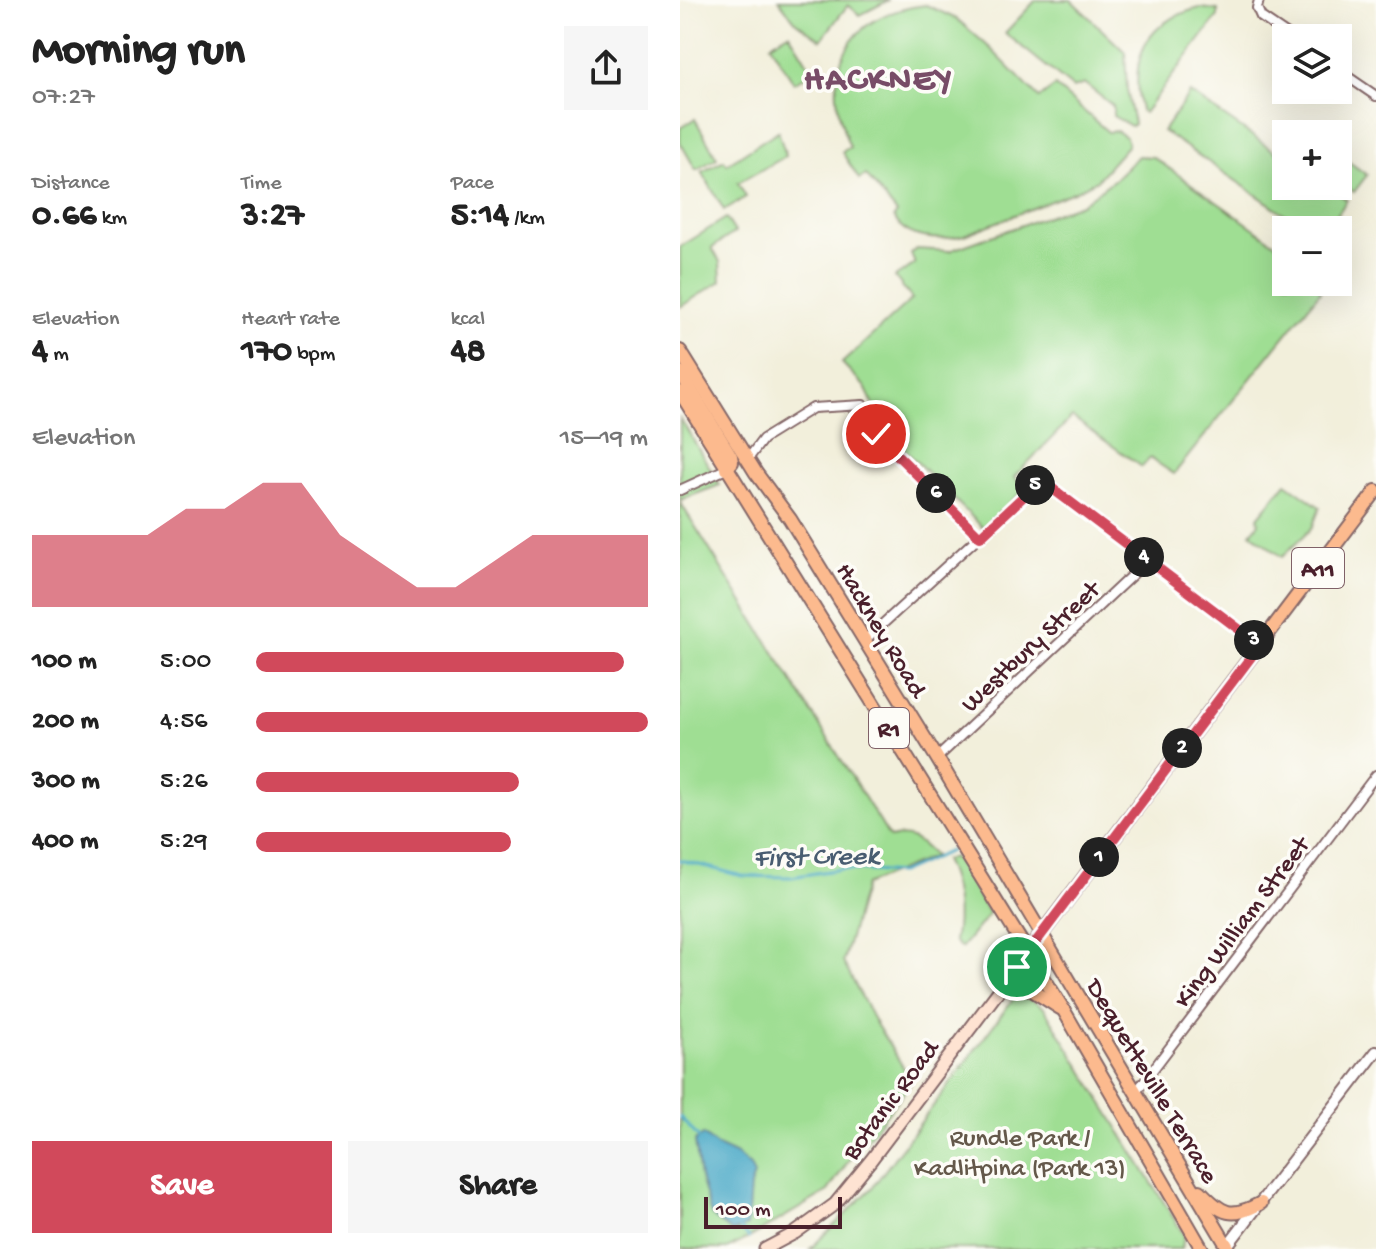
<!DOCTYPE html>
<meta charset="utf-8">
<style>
:root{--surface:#fff;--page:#f6f6f6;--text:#222;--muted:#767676;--accent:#d1495b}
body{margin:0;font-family:"Gochi Hand",sans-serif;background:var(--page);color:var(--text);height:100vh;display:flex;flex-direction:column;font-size:30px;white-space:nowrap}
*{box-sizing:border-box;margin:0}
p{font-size:26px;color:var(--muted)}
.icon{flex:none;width:44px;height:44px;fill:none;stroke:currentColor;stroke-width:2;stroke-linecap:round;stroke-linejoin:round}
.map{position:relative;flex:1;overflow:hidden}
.sheet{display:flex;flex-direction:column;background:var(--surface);width:680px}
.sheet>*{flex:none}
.controls{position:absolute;left:592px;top:24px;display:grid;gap:16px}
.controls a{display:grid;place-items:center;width:80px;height:80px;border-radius:0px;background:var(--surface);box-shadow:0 8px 32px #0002;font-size:40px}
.scale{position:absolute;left:24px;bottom:20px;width:138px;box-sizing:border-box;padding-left:8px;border:4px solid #4a1f2b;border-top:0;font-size:22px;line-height:28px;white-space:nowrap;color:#4a1f2b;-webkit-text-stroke:6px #fdfcf7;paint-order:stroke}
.pin{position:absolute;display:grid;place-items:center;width:68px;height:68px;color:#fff;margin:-34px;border:4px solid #fff;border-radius:50%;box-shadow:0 2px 8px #0007}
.km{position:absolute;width:40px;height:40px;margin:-20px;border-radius:50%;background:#222;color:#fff;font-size:22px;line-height:40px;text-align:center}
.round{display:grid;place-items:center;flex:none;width:84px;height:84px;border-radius:0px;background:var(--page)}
.headline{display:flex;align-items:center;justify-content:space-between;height:136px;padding:0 32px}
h1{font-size:44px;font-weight:700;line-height:60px}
.metrics{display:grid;grid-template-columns:repeat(3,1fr);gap:12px;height:136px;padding:8px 32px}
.metrics div{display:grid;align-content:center}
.metrics b{font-size:34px;font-weight:700}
.metrics small{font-size:22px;font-weight:400}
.metrics p{font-size:22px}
.chart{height:224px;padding:16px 32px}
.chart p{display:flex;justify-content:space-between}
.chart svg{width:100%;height:144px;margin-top:8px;fill:var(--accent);opacity:.7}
.cta{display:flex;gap:16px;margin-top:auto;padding:16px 32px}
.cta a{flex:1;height:92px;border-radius:0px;background:var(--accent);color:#fff;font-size:32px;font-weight:700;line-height:92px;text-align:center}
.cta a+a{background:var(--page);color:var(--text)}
ul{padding:0 32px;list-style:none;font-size:26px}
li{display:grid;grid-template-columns:128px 96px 1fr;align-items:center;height:60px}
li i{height:20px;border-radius:10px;background:var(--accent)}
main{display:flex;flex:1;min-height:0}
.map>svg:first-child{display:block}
.green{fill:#9fde93;stroke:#747e5f;stroke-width:2}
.water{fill:#48a9c7;stroke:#496479;stroke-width:2}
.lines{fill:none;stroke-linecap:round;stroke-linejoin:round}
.stream{stroke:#48a9c7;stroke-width:3}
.minor-casing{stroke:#856869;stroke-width:12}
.tertiary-casing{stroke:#856869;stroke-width:14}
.secondary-casing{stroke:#856869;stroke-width:15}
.primary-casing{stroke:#856869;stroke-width:16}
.trunk-casing{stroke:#856869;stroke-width:16}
.minor{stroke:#fff;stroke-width:8}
.tertiary{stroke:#fff;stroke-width:10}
.secondary{stroke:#fee3d2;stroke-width:11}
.primary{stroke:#fcba8e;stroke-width:12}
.trunk{stroke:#fcba8e;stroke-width:12}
.route-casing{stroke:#fff;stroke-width:16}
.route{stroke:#d1495b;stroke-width:10}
.labels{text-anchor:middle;stroke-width:7;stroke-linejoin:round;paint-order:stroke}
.shield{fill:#fdfcf7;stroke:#806168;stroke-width:2}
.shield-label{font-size:24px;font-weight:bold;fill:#4a1f2b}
.street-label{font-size:26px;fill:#4a1f2b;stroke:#fdfcf7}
.park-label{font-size:26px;fill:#64584a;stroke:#fdfcf7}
.water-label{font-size:28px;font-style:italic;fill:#495d71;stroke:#fdfcf7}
.district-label{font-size:34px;font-weight:bold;letter-spacing:2px;fill:#784c67;stroke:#fdfcf7}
</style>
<main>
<section class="sheet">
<div class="headline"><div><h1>Morning run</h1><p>07:27</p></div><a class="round"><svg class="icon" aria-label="share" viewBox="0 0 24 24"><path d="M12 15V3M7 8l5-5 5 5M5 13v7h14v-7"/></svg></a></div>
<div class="metrics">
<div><p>Distance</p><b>0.66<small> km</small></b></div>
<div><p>Time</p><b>3:27</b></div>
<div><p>Pace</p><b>5:14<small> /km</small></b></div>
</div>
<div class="metrics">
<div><p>Elevation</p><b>4<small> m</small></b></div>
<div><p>Heart rate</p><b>170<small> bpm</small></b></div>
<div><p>kcal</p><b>48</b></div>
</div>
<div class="chart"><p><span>Elevation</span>15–19 m</p>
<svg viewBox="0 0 160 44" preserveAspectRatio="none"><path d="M0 44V22L10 22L20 22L30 22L40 14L50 14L60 6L70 6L80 22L90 30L100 38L110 38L120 30L130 22L140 22L150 22L160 22V44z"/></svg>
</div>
<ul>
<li><b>100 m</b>5:00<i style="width:94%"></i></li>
<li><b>200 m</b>4:56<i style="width:100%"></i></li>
<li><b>300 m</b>5:26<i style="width:67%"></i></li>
<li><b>400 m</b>5:29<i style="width:65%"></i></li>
</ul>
<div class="cta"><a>Save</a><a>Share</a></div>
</section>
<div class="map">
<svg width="696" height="1249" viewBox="0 0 696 1249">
<rect width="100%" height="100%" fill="#fdfcf7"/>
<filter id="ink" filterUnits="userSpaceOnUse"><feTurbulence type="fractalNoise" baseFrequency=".0125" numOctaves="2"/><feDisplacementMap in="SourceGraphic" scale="16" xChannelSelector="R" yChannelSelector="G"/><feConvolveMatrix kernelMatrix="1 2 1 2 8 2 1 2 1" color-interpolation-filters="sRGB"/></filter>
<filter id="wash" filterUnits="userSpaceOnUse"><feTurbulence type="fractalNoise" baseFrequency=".006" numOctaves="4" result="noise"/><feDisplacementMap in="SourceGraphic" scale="32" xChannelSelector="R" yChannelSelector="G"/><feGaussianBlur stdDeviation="1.8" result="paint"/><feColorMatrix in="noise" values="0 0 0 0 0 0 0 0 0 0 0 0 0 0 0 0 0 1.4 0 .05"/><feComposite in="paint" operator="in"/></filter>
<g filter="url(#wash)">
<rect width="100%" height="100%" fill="#f2efdb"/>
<g class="green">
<path d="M99 0H209L180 15 168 5 141 40 116 22Z"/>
<path d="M356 0H391L445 52 447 90 454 124 451 126 433 116V106L405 84 393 88 325 33Z"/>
<path d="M246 5 277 19 310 48 359 98 375 86 428 132 437 131 446 137 448 145 417 180 396 191 284 235C261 241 226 241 214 217L217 213 186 175 179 179 162 152 170 147C139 73 163 14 246 5Z"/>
<path d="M520 8 538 10V16L464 113 461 111C449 58 465 21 520 8Z"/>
<path d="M109 33 133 72 114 83 90 44Z"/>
<path d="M510 93 606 159V186H646L667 200 647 230H628L483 131Z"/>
<path d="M15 119 37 158 16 170 0 142V128Z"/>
<path d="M98 131 106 156 58 183 66 197 44 210 22 172 44 160 47 164Z"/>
<path d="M658 154 687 175 674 192 658 180Z"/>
<path d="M458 156 473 157 606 251V282H639L640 292 494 474 470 458 462 467 392 417 334 477 345 489 303 528 206 431 185 387 162 363 232 299 215 277 235 264 231 254 237 249 269 251 401 204 435 179Z"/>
<path d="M46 218 55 232 32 248 40 262 41 281 0 307V247Z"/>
<path d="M0 418 40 485 0 500Z"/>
<path d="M606 483 640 507 632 528 602 557 571 533 579 523 578 517Z"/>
<path d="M0 502 210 838C231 832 239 841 254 856L185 885 163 962 196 1024 232 1081 186 1141 180 1144 148 1191 69 1238 47 1249H0Z"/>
<path d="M274 857 309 914 281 948 274 941C280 914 276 885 264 860Z"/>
<path d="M339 991 364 1008 504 1235 502 1249H130L191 1189Z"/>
</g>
<path class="water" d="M23 1135 37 1146 57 1155 70 1166 74 1175 70 1187 67 1226 52 1232 31 1215 20 1178 15 1141Z"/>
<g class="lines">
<g class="stream">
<path d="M0 860 62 876 111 877 161 869 220 873 270 851"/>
<path d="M0 1117 19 1138"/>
<path d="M58 1226 69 1238"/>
</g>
</g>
</g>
<g filter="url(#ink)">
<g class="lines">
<defs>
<g id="minor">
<path d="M579 0 577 8 581 17 612 38"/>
<path d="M658 70 696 96"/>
<path d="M68 459 83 439 133 408 183 405 196 434 300 537"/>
<path d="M351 472 580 645"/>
<path d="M0 490 46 469"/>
<path d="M184 641 361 480"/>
<path d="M257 758 468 560"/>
<path d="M456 1092 696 775"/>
</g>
<path id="tertiary" d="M547 1246 696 1052"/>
<path id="secondary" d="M85 1249 115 1233 155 1204 191 1160 348 952"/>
<path id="primary" d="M348 952 696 491"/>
<g id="trunk">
<path d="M0 351 76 473 110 519 257 758 549 1249"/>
<path d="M0 372 51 456 52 462 46 469"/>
<path d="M0 392 383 1009 522 1249"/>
<path d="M327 980 344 985 380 1008"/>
<path d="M520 1191C543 1215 551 1219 581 1203"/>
</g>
</defs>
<use href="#minor" class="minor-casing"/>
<use href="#tertiary" class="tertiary-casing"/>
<use href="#secondary" class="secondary-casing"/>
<use href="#primary" class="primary-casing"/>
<use href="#trunk" class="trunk-casing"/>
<use href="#minor" class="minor"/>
<use href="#tertiary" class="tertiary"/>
<use href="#secondary" class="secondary"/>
<use href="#primary" class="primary"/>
<use href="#trunk" class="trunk"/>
</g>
</g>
<g class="lines" filter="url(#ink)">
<defs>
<path id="route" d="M196 434 300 537 361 480 580 645 337 967"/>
</defs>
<use href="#route" class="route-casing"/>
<use href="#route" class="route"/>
</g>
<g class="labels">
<g class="shield">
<rect x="612" y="548" width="52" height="40" rx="6"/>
<rect x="189" y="708" width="40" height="40" rx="6"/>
</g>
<g class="shield-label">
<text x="638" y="576">A11</text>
<text x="209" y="736">R1</text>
</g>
<g class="street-label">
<text transform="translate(203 629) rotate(59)" y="9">Hackney Road</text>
<text transform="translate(349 645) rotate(-43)" y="9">Westbury Street</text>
<text transform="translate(560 921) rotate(-53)" y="9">King William Street</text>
<text transform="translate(474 1080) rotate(59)" y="9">Dequetteville Terrace</text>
<text transform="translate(209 1099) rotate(-53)" y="9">Botanic Road</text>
</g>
<g class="park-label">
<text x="340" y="1145">Rundle Park /<tspan x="340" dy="30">Kadlitpina (Park 13)</tspan></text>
</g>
<g class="water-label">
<text transform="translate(136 854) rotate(-1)" y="10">First Creek</text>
</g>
<g class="district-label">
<text x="199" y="88">HACKNEY</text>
</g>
</g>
</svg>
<div class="controls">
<a><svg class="icon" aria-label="layers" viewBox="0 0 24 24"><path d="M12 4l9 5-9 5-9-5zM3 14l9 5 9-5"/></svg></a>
<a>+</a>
<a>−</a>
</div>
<div class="scale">100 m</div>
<div class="pin" style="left:337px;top:967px;background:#1e9e55"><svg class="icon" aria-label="arrive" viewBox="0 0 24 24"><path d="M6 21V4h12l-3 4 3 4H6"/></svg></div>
<div class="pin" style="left:196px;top:434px;background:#d93025"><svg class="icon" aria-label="check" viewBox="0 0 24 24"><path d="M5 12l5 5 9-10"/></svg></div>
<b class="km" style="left:419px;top:857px">1</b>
<b class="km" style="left:502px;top:748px">2</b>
<b class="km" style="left:574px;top:640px">3</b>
<b class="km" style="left:464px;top:557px">4</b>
<b class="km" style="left:355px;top:485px">5</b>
<b class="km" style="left:256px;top:493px">6</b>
</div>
</main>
